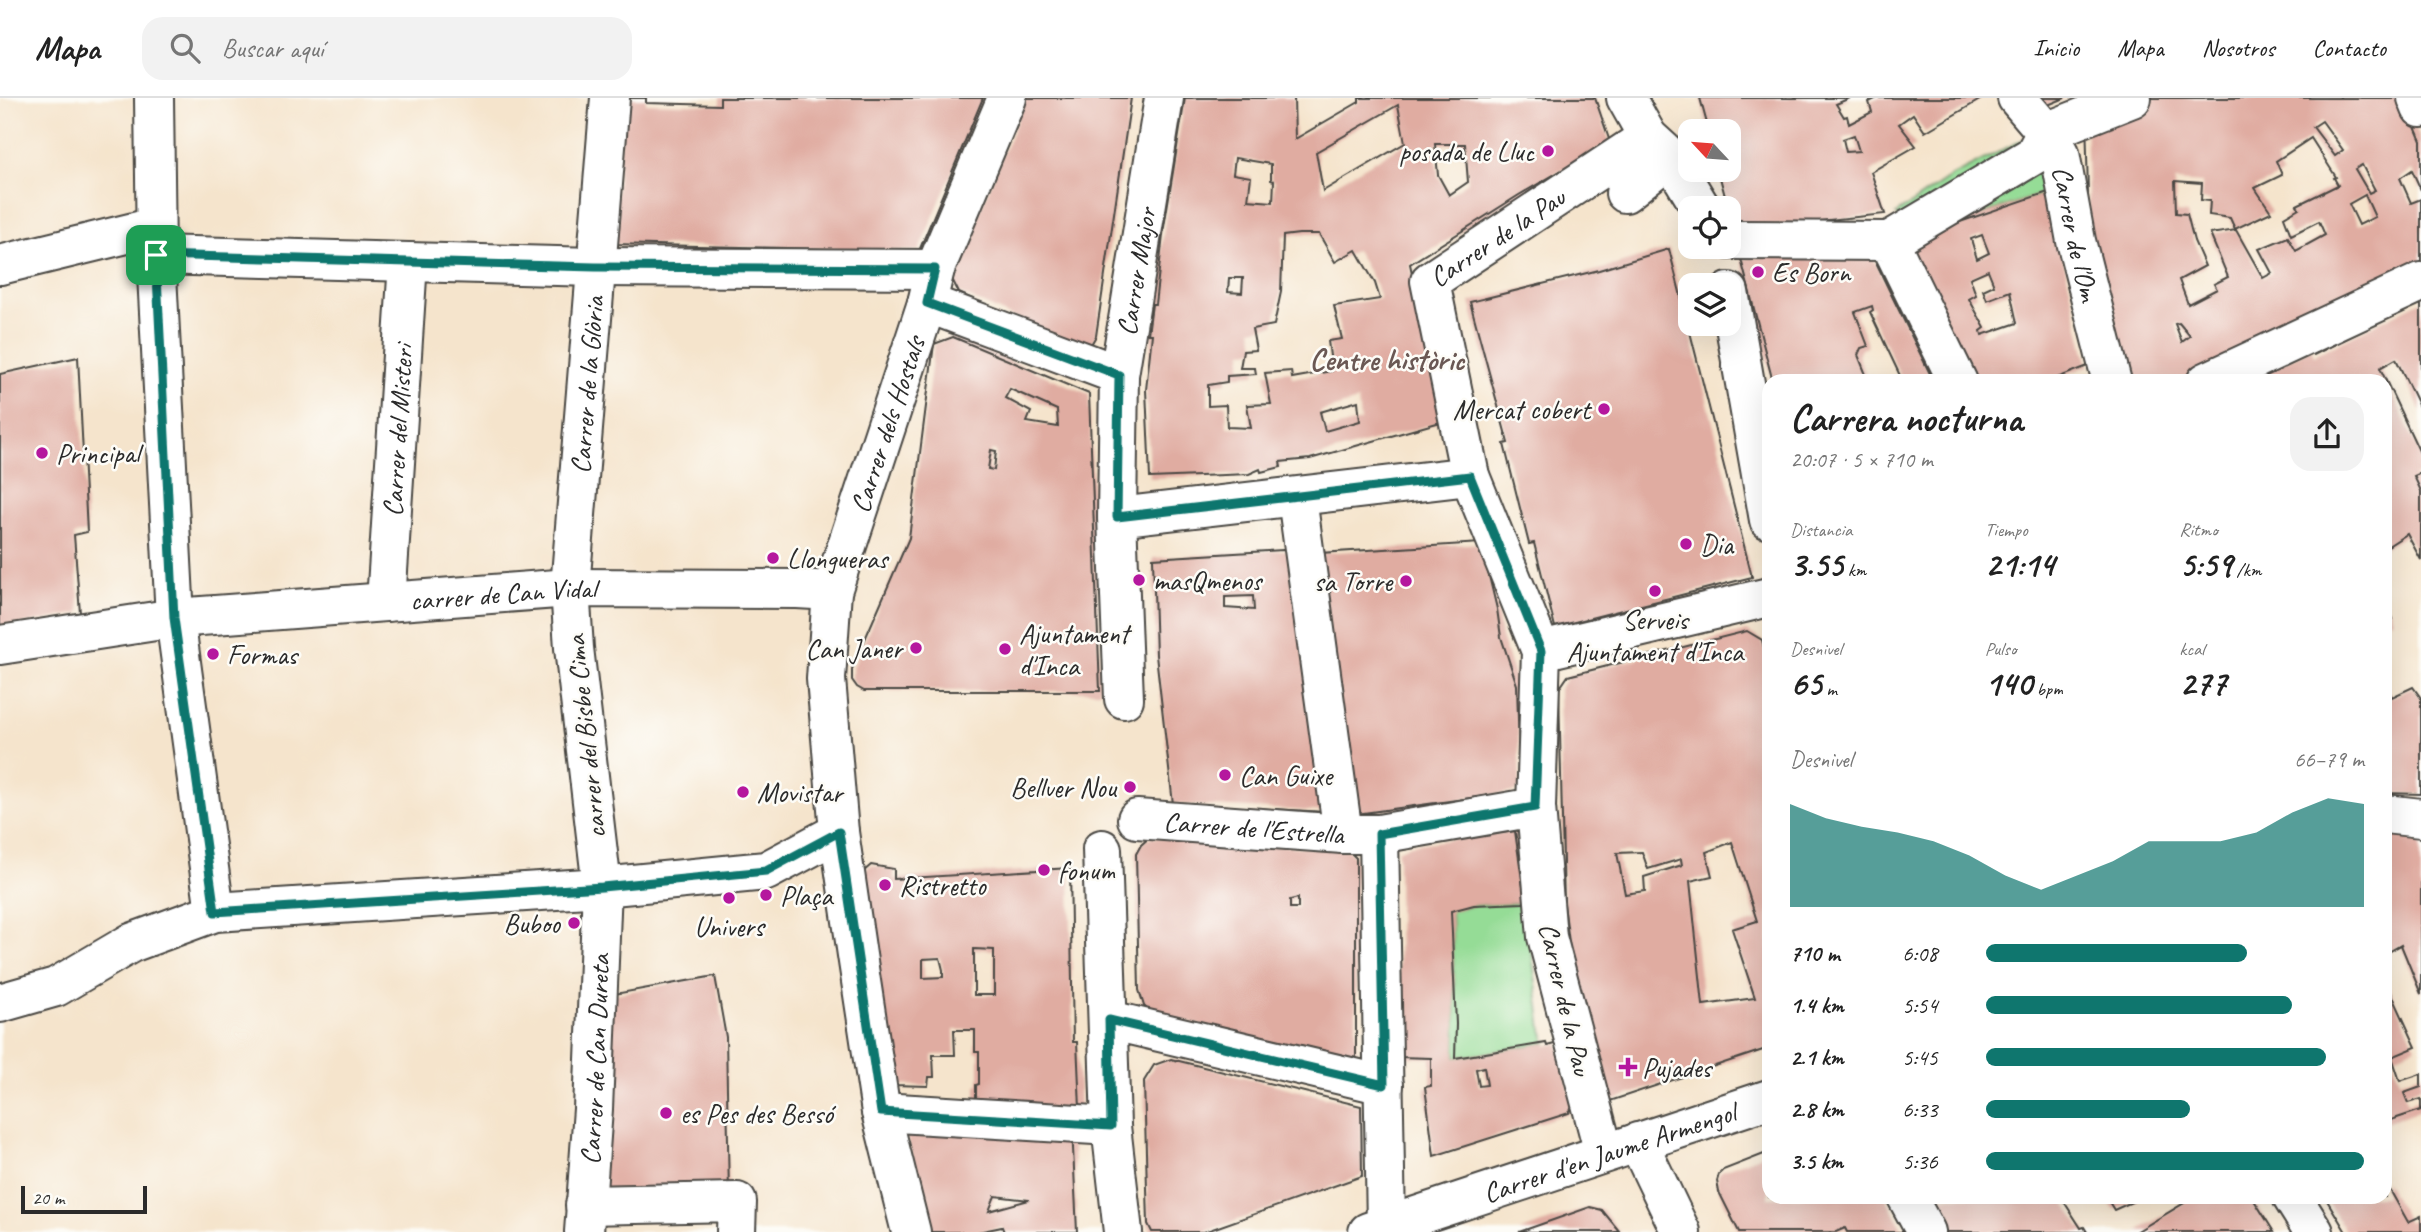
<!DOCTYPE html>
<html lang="es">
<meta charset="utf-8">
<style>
:root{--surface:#fff;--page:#f2f2f2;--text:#222;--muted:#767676;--line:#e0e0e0;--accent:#0f766e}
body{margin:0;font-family:Caveat,sans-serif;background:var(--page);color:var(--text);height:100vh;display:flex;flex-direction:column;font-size:26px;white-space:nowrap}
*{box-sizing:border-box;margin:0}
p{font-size:23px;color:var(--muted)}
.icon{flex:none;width:38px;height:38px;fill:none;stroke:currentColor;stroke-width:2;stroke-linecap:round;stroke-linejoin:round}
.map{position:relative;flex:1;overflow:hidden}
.drawer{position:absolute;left:1762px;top:276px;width:630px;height:830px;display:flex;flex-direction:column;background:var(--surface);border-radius:21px;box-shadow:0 7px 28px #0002}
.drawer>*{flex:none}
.needle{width:46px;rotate:296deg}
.tools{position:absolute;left:1678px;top:21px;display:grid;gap:14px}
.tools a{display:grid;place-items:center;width:63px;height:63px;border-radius:14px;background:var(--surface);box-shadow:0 7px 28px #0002;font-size:35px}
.scale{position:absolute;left:21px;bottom:18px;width:126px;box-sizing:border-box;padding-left:7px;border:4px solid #2b2b2b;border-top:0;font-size:19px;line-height:24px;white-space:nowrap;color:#2b2b2b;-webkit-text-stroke:5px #fdfcf7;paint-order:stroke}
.pin{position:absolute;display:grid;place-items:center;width:60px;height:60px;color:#fff;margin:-30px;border-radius:14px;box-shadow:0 4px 10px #0006}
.round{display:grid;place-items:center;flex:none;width:74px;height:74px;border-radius:21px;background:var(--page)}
.overview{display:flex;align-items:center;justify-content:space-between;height:119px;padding:0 28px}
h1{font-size:38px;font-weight:700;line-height:52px}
.metrics{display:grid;grid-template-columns:repeat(3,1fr);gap:10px;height:119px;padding:7px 28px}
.metrics div{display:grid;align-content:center}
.metrics b{font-size:35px;font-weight:700}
.metrics small{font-size:19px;font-weight:400}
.metrics p{font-size:19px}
.chart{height:196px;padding:14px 28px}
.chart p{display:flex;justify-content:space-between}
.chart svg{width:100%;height:126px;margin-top:7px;fill:var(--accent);opacity:.7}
ul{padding:0 28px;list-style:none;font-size:23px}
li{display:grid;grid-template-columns:112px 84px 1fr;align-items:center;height:52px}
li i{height:18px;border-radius:9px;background:var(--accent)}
header{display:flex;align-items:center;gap:42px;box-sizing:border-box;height:98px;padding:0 35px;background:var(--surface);border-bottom:2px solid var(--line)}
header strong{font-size:33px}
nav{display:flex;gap:38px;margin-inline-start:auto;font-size:24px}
.search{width:490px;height:63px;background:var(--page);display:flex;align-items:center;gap:18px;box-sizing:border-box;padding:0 24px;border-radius:21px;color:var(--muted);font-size:26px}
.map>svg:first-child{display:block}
.green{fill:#95dc96;stroke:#608460;stroke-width:2}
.building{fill:#e0aca1;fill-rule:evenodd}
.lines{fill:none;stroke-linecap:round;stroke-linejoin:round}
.minor-casing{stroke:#494743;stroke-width:42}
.minor{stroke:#fff;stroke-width:38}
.route-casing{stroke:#fff;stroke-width:14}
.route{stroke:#0f766e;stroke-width:9}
.poi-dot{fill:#b5179e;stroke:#fdfcf7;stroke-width:2.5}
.labels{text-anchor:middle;stroke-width:5;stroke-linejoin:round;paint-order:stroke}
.poi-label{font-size:28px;fill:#2b2b2b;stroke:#fdfcf7;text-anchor:start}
.street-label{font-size:28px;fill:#2b2b2b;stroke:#fdfcf7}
.neighbourhood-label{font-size:30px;font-weight:bold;fill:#6a5854;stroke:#fdfcf7}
</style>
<header>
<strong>Mapa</strong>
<div class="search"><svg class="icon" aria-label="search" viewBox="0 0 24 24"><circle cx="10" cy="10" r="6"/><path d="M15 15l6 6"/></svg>Buscar aquí</div>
<nav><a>Inicio</a><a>Mapa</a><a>Nosotros</a><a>Contacto</a></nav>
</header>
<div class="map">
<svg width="2421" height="1134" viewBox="0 0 2421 1134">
<rect width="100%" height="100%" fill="#fdfcf7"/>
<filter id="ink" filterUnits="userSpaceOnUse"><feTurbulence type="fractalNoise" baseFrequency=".0143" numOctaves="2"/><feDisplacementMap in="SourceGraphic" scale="14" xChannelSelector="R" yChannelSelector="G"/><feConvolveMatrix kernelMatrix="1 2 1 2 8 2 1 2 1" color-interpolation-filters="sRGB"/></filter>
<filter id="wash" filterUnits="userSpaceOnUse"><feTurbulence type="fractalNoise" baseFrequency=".00686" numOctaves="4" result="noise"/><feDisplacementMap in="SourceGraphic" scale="28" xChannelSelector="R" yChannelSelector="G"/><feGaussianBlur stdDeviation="1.57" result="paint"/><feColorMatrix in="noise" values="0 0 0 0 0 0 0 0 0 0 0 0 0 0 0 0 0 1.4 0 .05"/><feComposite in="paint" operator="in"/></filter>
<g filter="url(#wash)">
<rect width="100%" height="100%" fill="#f5e4cc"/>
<g class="green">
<path d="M2022 42 2055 92 1958 124 1954 129 1908 147 1896 116 1952 78Z"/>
<path d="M1525 803 1542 931 1546 945 1455 960 1456 926 1451 813 1474 807 1523 805Z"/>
</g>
<g id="blocks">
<g class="building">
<path d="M623 0H646V5L720 7V0H983L919 153 613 146Z"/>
<path d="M1026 0H1131L1096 238 1090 248 1081 250 959 195 952 181Z"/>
<path d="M1185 0H1294L1295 41 1359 4V0H1595L1610 44 1519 97 1410 166 1444 323 1310 361 1280 364 1281 369 1261 374 1260 371 1249 376 1150 380 1146 292 1152 236H1148L1152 206H1155L1164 129ZM1398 7 1405 45 1323 93 1316 54ZM1435 46H1465L1468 84 1449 97 1438 77ZM1235 60 1271 66V82L1274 83 1273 104 1248 102 1251 79 1233 76ZM1299 136H1319L1335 164 1356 152 1375 185 1380 201 1334 208 1342 241 1328 243 1332 273 1292 280 1291 273 1265 275 1271 306 1247 307 1251 330 1227 329 1226 307 1208 308V287L1227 284V278L1256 276 1255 270H1240L1243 253 1256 252 1252 231 1274 227 1281 194 1283 138ZM1229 180H1243L1242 195 1228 194ZM1358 303 1360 323 1325 333 1320 314Z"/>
<path d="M1700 0H1850L1836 6 1844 19 1847 18 1849 26 1872 14 1869 4 1877 0H1983L1925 34 1913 16 1899 26 1916 48 1871 74 1885 116 1734 132 1718 72H1729V33H1709ZM1854 37 1859 53 1846 54 1843 41Z"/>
<path d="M2023 0H2065L2033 13Z"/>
<path d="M2147 0H2403L2421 43V92L2412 72 2400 80 2411 105 2421 101V164L2179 284H2128L2089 135 2086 18ZM2322 23 2343 52 2335 58 2313 29ZM2311 40 2336 79 2334 80 2338 87 2297 107 2299 110 2284 119 2291 137 2319 123 2325 137 2296 153 2288 139 2259 151 2272 175 2263 180 2236 132 2210 136 2228 179 2214 186 2217 191 2188 206 2179 182 2205 168 2194 143 2187 116 2176 115 2175 83 2202 85 2201 102 2210 103 2209 117 2230 120 2235 131 2271 114 2255 90 2282 77 2276 63ZM2362 67 2375 92 2369 95 2355 71ZM2365 97 2375 119 2359 127 2349 106ZM2179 225 2190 238 2182 244 2175 226Z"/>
<path d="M2048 94 2088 268 2047 284H1967L1902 151 1957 125ZM1982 137 1989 155 1977 161 1971 141ZM1988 172 1994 187 1983 192 1987 202 2010 193 2017 225 1982 237 1981 233 1985 230 1969 201 1976 197 1970 180Z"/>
<path d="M1867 147 1934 284H1903L1870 214 1873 212 1872 208 1855 214 1868 248 1861 250 1858 257 1869 284H1773L1741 161Z"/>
<path d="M1669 151 1752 479 1555 529 1534 445 1529 446 1504 346 1508 345 1470 204 1599 172Z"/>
<path d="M2421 203V313L2396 261 2380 270 2421 357V375L2414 378 2421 393V462L2407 436 2385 450V284H2246L2311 250 2314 257Z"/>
<path d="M953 239 1089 296 1100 593H864L857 589 852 582V571L909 440 934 246ZM1010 291 1057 312 1058 329 1027 324 1031 314 1005 300ZM991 352 996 353 994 372 988 371Z"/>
<path d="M78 259 87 434 74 437 80 515 0 531V276Z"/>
<path d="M1481 445 1497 511 1501 539 1517 587 1520 690 1514 694 1349 717 1320 455Z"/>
<path d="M1283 452 1288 453 1327 714 1173 706 1156 557 1153 460ZM1253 498 1254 512 1225 510V499Z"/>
<path d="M2389 510 2393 521 2385 524V512Z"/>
<path d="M1747 533 1762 542 1769 569V950L1604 1005 1576 898 1564 806 1559 591 1568 578ZM1732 744 1757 823 1732 831 1755 900 1703 907 1690 783 1712 778 1706 754ZM1642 754 1648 771 1681 761 1682 767 1644 779 1645 793 1625 796 1617 755Z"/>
<path d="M2385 585 2392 599 2413 589 2421 600V696L2385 695Z"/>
<path d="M2385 729 2421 736V896L2401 847 2385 856Z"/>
<path d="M1515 733 1525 803 1523 805 1474 807 1451 813 1456 926 1455 960 1546 945 1547 948 1558 945 1573 1007 1569 1015 1434 1058 1425 989 1431 988V960L1399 959 1398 753 1410 747ZM1484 969 1487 987 1479 988 1476 971Z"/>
<path d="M1150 739 1348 752 1356 760V967L1151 915 1144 908 1139 892 1136 756 1141 747ZM1298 800V810H1290V802Z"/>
<path d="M871 767 894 771V781L1070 770 1073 944H1077L1080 1010 976 1014V987L979 986V954H975V932H954L955 957H933L934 979H929L928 988 893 987 863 774ZM974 851 994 852V897H974ZM940 860 943 872V879L923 880V861Z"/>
<path d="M715 878 726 939 729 1097 600 1091 609 897Z"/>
<path d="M2385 881 2416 949 2392 959 2400 983 2421 976V989L2404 995 2408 1005 2421 1001V1012L2385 1024Z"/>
<path d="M1171 961 1361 1008 1362 1078 1204 1134H1152L1148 1126 1144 983 1154 967Z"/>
<path d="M904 1026 1072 1029 1077 1134H1004L1002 1129 978 1134H929ZM995 1098 1029 1102 989 1113Z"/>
<path d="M1769 1054V1099H1886L1904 1134H1847L1845 1130 1836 1134H1739L1719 1094 1717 1083 1719 1076 1723 1072Z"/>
<path d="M2385 1083 2408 1124 2421 1118V1134H2346L2325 1099H2385Z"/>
<path d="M1921 1099H2061L2081 1130 2084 1129 2087 1134H1940Z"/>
<path d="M2106 1099H2143L2114 1112Z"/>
<path d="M2181 1099H2252L2274 1134H2136L2184 1105Z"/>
<path d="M1590 1109 1602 1112 1620 1134H1519Z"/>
</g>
</g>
</g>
<g filter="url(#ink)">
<use href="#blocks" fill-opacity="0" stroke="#494743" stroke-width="2"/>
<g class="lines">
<defs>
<g id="minor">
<path d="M154 0 156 157 175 520 215 814"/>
<path d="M1626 0 1648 39 1670 59 1701 110"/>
<path id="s1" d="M2017 0 2046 34 2060 55 2076 143 2112 284"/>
<path d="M2417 0 2421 10"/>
<path d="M2046 34 2132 0"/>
<path d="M1625 95 1670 59"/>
<path d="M1729 142 1889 143 1958 284"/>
<path d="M1889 143 2034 57 2046 34"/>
<path d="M156 157 595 169 935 171"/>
<path d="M0 167 155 129"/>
<path d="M1729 194 1769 422"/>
<path d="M927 205 1119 277"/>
<path d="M2206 284 2421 184"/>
<path d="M1297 400 1343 736"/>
<path d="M1117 419 1470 378"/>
<path id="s2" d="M386 504 408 164"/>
<path id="s3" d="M0 547 175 520 570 490 797 491 832 493"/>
<path d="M1541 553 1769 499"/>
<path id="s4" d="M1124 601 1117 419 1119 277 1164 0"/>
<path d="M2385 716 2421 720"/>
<path id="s5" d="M1137 721 1343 736H1379L1536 709"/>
<path d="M1379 736 1386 1128"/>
<path d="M1102 751 1111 1028 1123 1134"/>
<path d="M0 905 56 889 131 845 215 814 602 789 766 773 839 734"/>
<path d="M1109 922 1384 987"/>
<path d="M881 1014 1111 1028"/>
<path d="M1638 1044 1681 1134"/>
<path id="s6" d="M1604 1055 1547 839 1536 709 1541 553 1470 378 1430 183 1648 39"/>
<path d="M1907 1099 1926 1134"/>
<path d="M2292 1099 2314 1134"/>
<path d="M585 1107 737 1104 736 1134"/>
<path id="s7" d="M584 1134 593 1011 602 789 574 550 570 490 610 0"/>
<path id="s8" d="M911 1134 881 1014 857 857 839 734 826 581 832 493 927 205 935 171 1007 0"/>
<path id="s9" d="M1368 1134 1769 1001"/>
</g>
</defs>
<use href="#minor" class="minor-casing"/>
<use href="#minor" class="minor"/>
</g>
</g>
<g class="lines" filter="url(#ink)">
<defs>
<path id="route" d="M156 157 595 169 935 171 927 205 1119 277 1117 419 1470 378 1541 553 1535 709 1379 736 1384 987 1109 922 1111 1028 881 1014 839 734 766 773 602 789 215 814 174 520Z"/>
</defs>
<use href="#route" class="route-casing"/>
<use href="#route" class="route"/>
</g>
<g class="poi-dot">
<circle cx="1548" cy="53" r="7"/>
<circle cx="1758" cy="174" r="7"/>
<circle cx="1604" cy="311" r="7"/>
<circle cx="42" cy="355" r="7"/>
<circle cx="1686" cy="446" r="7"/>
<circle cx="773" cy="460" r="7"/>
<circle cx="1139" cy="482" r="7"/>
<circle cx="1406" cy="483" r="7"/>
<circle cx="1655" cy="493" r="7"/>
<circle cx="916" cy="550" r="7"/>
<circle cx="1005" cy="551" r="7"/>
<circle cx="213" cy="556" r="7"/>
<circle cx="1225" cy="677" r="7"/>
<circle cx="1130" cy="689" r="7"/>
<circle cx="743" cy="694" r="7"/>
<circle cx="1044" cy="772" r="7"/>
<circle cx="885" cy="787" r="7"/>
<circle cx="766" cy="797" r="7"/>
<circle cx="729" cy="800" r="7"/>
<circle cx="574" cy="825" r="7"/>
<path d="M1624.5 958.5h7v7h7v7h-7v7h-7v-7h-7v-7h7z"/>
<circle cx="666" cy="1015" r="7"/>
</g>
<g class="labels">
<g class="poi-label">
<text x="1534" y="63" text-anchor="end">posada de Lluc</text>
<text x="1772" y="184">Es Born</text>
<text x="1590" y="321" text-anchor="end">Mercat cobert</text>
<text x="56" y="365">Principal</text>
<text x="1700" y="456">Dia</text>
<text x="787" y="470">Llongueras</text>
<text x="1153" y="492">masQmenos</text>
<text x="1392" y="493" text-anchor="end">sa Torre</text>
<text x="1655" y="531" text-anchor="middle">Serveis<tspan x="1655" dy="32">Ajuntament d'Inca</tspan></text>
<text x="1019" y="545">Ajuntament<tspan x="1019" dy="32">d'Inca</tspan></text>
<text x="902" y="560" text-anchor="end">Can Janer</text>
<text x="227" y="566">Formas</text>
<text x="1239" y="687">Can Guixe</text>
<text x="1116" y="699" text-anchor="end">Bellver Nou</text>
<text x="757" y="704">Movistar</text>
<text x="1058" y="782">fonum</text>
<text x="899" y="797">Ristretto</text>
<text x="780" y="807">Plaça</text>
<text x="560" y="835" text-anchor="end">Buboo</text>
<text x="729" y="838" text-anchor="middle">Univers</text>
<text x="1642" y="979">Pujades</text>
<text x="680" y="1025">es Pes des Bessó</text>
</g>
<g class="street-label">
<text dy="10" stroke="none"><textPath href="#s1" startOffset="152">Carrer de l'Om</textPath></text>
<text dy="10" stroke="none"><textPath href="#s6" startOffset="978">Carrer de la Pau</textPath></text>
<text dy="10" stroke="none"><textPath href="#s4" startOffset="429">Carrer Major</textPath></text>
<text dy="10" stroke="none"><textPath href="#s7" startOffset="850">Carrer de la Glòria</textPath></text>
<text dy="10" stroke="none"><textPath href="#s8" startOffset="824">Carrer dels Hostals</textPath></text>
<text dy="10" stroke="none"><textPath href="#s2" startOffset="172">Carrer del Misteri</textPath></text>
<text dy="10" stroke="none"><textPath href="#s3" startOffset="506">carrer de Can Vidal</textPath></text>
<text transform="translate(585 639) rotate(-96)" y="10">carrer del Bisbe Cima</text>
<text dy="10" stroke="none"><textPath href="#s5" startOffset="117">Carrer de l'Estrella</textPath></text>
<text transform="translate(1566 901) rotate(77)" y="10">Carrer de la Pau</text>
<text dy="10" stroke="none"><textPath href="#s7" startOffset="173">Carrer de Can Dureta</textPath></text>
<text dy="10" stroke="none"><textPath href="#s9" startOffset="254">Carrer d'en Jaume Armengol</textPath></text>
</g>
<g class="neighbourhood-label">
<text x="1387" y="272">Centre històric</text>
</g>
</g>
</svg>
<div class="tools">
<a><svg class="needle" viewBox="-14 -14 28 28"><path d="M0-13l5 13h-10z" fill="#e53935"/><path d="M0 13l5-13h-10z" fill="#767676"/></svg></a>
<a><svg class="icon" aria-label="locate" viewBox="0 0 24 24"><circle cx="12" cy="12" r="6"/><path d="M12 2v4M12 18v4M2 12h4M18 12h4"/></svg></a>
<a><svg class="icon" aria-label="layers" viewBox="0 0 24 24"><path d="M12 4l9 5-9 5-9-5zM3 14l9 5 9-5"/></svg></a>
</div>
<div class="scale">20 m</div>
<div class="pin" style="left:156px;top:157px;background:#1e9e55"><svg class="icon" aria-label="arrive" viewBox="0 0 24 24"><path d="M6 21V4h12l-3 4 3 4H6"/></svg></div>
<section class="drawer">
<div class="overview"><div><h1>Carrera nocturna</h1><p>20:07 · 5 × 710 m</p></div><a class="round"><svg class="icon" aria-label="share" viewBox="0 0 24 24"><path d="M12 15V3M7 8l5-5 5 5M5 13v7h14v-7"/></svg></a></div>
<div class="metrics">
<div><p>Distancia</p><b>3.55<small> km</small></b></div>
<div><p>Tiempo</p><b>21:14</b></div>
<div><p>Ritmo</p><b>5:59<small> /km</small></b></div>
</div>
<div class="metrics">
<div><p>Desnivel</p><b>65<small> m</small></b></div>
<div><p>Pulso</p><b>140<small> bpm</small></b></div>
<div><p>kcal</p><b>277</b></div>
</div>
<div class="chart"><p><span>Desnivel</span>66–79 m</p>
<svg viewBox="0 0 160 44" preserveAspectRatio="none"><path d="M0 44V8L10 13L20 16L30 18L40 21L50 26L60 33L70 38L80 33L90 28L100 21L110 21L120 21L130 18L140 11L150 6L160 8V44z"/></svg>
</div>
<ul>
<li><b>710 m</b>6:08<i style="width:69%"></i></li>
<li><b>1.4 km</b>5:54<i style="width:81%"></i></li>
<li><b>2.1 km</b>5:45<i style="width:90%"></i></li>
<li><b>2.8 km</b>6:33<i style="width:54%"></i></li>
<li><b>3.5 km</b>5:36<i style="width:100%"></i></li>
</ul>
</section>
</div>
